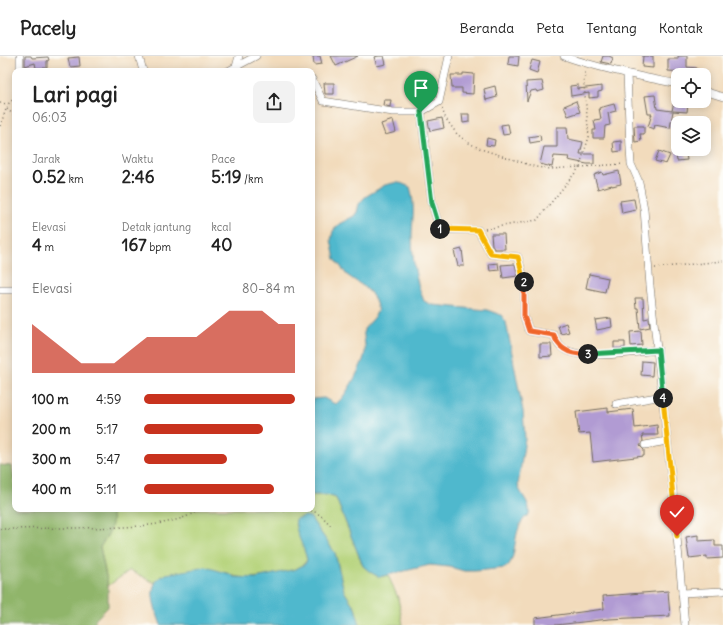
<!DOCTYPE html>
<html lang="id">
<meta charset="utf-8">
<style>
:root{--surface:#fff;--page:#f2f2f2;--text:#222;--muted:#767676;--line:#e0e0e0;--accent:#c8321e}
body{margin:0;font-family:Delius,sans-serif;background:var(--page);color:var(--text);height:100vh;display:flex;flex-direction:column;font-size:15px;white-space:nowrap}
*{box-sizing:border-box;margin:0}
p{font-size:13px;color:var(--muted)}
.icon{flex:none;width:22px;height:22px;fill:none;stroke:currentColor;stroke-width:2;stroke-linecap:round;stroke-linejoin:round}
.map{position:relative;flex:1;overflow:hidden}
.drawer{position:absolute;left:12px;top:12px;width:303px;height:444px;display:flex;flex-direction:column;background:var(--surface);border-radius:8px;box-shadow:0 2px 10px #0003}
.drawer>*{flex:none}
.tools{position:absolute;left:671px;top:12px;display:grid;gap:8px}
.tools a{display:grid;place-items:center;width:40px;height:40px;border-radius:8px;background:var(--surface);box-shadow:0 2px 10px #0003;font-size:20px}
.pin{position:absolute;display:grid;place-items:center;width:34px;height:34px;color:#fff;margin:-41px -17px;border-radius:50% 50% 50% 0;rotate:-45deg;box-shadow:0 0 4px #0007}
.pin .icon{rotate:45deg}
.km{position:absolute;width:20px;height:20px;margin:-10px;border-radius:50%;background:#222;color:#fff;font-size:11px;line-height:20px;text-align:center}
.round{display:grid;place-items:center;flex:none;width:42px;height:42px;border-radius:8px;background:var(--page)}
.summary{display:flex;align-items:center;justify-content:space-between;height:68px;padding:0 20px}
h1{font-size:22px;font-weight:800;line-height:30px}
.metrics{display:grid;grid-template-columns:repeat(3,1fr);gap:6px;height:68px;padding:4px 20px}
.metrics div{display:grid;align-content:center}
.metrics b{font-size:17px;font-weight:800}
.metrics small{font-size:11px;font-weight:400}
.metrics p{font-size:11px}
.chart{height:112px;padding:8px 20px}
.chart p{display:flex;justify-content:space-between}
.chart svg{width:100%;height:72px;margin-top:4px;fill:var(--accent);opacity:.7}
ul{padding:0 20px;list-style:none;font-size:13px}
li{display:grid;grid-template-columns:64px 48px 1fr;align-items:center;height:30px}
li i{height:10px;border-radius:5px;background:var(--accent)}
header{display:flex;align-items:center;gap:24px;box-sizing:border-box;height:56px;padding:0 20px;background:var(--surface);border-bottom:1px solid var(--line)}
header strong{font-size:19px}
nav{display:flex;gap:22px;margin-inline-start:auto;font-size:14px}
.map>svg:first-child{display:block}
.green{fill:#b5d37a;stroke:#707f52}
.forest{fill:#90b56a;stroke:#5e704a}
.water{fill:#50b8cd;stroke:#3e727c}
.building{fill:#b19bd3}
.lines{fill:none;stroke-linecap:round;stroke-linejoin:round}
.minor-casing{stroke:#71695e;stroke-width:8}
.path{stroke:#71695e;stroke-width:1.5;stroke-dasharray:1 3;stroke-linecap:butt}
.minor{stroke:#fff;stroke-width:7}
.split-1-casing{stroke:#fff;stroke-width:8}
.split-2-casing{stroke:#fff;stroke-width:8}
.split-3-casing{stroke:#fff;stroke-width:8}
.split-4-casing{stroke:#fff;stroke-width:8}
.split-5-casing{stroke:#fff;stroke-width:8}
.split-1{stroke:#22a559;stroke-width:5}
.split-2{stroke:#f5b400;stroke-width:5}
.split-3{stroke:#f0652b;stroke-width:5}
.split-4{stroke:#22a559;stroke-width:5}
.split-5{stroke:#f5b400;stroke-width:5}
</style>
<header>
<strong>Pacely</strong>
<nav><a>Beranda</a><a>Peta</a><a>Tentang</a><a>Kontak</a></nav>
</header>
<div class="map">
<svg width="723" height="569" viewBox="0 0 723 569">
<rect width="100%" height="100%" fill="#fdfcf7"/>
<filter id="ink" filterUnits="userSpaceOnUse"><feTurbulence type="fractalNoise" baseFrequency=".025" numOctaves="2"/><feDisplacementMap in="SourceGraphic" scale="8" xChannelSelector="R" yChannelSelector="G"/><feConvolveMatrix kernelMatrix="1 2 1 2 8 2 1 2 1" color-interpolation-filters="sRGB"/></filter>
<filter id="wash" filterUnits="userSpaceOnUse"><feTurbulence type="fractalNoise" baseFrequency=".012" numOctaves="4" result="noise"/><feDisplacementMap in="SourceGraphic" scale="16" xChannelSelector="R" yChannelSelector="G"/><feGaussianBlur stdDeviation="0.9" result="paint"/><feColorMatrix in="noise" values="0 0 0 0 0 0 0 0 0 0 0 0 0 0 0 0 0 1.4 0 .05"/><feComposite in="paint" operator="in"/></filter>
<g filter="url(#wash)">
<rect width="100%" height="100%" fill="#f2dbbc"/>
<path class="green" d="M312 439H327L336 442 363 510 379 521 388 519 398 542 403 569H360L355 552 344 535 335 497 310 461C302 459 300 462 295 468L305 495 307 504C304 508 300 512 295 513 280 518 242 527 230 518L161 520 155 527 130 514 108 530 100 491C107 480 117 466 109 453H312Z"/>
<path class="forest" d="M0 409 12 410 15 429V453H109C118 466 107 480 100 491L108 530V551L95 564V569H0Z"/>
<g class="water">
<path d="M398 126 410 131C415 148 413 160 412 177 412 200 415 224 424 245L432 249 487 254 501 259 506 266 523 355 525 383 518 429C520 439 531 446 529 458 509 473 520 503 505 512L475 515H464L450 511 430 509 379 521 370 516 363 510 336 442 327 439H312V343L324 342 335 348C344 345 361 311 364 301 367 292 363 282 364 273L374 262 378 254 375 244 370 236 363 230 347 219 335 203 331 184 333 175 339 168 354 160 357 156 359 148 365 141 385 129Z"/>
<path d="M305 460 310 461 335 497 344 535 355 552 360 569H161C155 552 144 527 166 518L206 511 230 518 234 521 256 522 296 513 305 508 307 504C305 492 293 473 296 463Z"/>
</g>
<g id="blocks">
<g class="building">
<path d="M25 0H31L32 2 48 1 49 4 47 5V12H36L35 7 25 10Z"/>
<path d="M313 0H320L322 8 314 9Z"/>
<path d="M331 0H358L336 10Z"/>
<path d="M379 0H384L386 8 377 10 374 1Z"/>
<path d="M509 0H519L518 10 508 8Z"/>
<path d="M603 0H609L613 2 611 8 601 6Z"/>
<path d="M643 0H653V12L642 11Z"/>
<path d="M678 0H687V11L697 12 696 19H685L686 16 668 15V3H678Z"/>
<path d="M79 1 80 10 70 11 68 2Z"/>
<path d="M532 4 540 6 537 17 529 14Z"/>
<path d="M463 17 474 18 473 38 462 37V32H452L451 19H463Z"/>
<path d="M542 25 544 34 537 36 536 34 531 35 527 45 526 26Z"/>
<path d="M324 27H334V38H325Z"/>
<path d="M578 29V33L602 30V35L598 36V41L589 42V37L571 40 570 30Z"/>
<path d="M495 30 497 41 486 44 484 33Z"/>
<path d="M655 39 657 53 672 55 674 45H682L681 47H688L687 56 673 55 670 72 655 69 654 73 648 71 652 58H648L645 40Z"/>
<path d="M384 44H391L390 51 383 49Z"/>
<path d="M576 45 580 56 568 60 564 50Z"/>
<path d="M614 48 616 55 608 57 610 69 605 70 604 82H593V74H596L594 64 601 63 599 52Z"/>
<path d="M462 58H469V66L463 67Z"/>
<path d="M442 62 444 72 430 75 428 65Z"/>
<path d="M393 64 396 76 385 79 381 68Z"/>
<path d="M508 68 510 78 503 79 501 69Z"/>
<path d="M634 70H644V78H640L641 85 635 86Z"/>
<path d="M557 71H567L568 83 583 86 580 98H594V108H587L568 104 569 101 554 100 552 111 540 108 544 91H557Z"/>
<path d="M540 79 541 85 530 87 529 81Z"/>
<path d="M487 82 495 84 494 90 486 89Z"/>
<path d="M621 85V95L614 96 613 86Z"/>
<path d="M675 93H685L687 104 677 105Z"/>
<path d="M659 95 670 99 666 108 655 105Z"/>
<path d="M619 115 621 128 612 130V129L598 133 594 119 602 116 603 119Z"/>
<path d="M634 143 636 154 622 157 620 145Z"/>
<path d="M491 178H504L505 193H494L492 189Z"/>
<path d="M462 193 464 210H458L454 195Z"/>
<path d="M498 207 499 214 490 215 489 208Z"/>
<path d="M515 208 518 220 503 222 501 209Z"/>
<path d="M589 218 608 222 605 236 586 232Z"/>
<path d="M635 242H643L644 263 649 262 650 271 640 273 638 252H636Z"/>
<path d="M611 262 612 271 597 274 595 264Z"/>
<path d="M566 267 569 276 561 278 558 270Z"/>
<path d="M641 275 642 289 631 290 630 276Z"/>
<path d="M614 286H625V292L614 293Z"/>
<path d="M540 288H551L552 300 540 301Z"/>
<path d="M642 305 653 306 652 320 641 319Z"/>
<path d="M608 352V356L633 353 635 372 657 369 658 379H642L643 385 640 390 644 394V400L593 406 590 377 579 378 576 356Z"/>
<path d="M698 479V485L715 484V490H723V502L707 503V500L689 502 686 481Z"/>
<path d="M668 535 670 560 609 563 556 569H535V562L604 553 603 540Z"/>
</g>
</g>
</g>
<g filter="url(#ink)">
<use href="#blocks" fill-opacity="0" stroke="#71695e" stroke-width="1"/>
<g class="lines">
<defs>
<g id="minor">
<path d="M20 0V15H22"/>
<path d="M139 0 143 15"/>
<path d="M564 0C601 13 639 20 678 28"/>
<path d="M236 11 239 0"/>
<path d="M228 15 256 0"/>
<path d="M627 18 630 93 631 108 639 126 644 153 650 230 673 437 685 569"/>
<path d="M312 23 323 45 393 56H421L439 46 449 0"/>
<path d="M704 35 723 41"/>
<path d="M421 56 432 147 440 174H478L491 198 518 201 524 223V260L529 275 554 279C556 285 558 290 564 293 584 305 635 296 658 294"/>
<path d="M0 234H15"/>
<path d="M616 348 663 340"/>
<path d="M645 389 667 385"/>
<path d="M682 537 723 535"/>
</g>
</defs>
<use href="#minor" class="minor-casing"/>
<g class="path">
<path d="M0 47 8 48"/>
<path d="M7 53 15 60"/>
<path d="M442 53 446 63 457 78 467 86 481 93 536 111 551 113 624 108"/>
<path d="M0 70 8 48 15 42"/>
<path d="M485 173 537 164 579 112 589 81 584 29 585 13"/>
<path d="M655 212 723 205"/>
<path d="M275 453 282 454 295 453"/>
<path d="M303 453C317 454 323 461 332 471"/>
<path d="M0 473C25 473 49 472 74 472 109 471 172 474 200 453"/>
</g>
<use href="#minor" class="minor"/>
</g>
</g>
<g class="lines" filter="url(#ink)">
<defs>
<path id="split-1" d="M421 56 432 147 440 173"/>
<path id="split-2" d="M440 173 478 174 491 198 518 201 524 226"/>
<path id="split-3" d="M524 226V260L529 275 554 279C559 295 572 299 588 298"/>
<path id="split-4" d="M588 298 658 294 663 342"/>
<path id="split-5" d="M663 342 677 480"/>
</defs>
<use href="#split-1" class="split-1-casing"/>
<use href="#split-2" class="split-2-casing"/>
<use href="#split-3" class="split-3-casing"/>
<use href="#split-4" class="split-4-casing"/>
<use href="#split-5" class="split-5-casing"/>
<use href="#split-1" class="split-1"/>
<use href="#split-2" class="split-2"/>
<use href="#split-3" class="split-3"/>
<use href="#split-4" class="split-4"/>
<use href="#split-5" class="split-5"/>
</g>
</svg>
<div class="tools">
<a><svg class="icon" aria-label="locate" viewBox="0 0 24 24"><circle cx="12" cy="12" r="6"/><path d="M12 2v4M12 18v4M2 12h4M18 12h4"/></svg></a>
<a><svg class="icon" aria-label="layers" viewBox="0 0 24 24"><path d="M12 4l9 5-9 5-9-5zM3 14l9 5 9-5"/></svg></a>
</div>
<div class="pin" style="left:421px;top:56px;background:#1e9e55"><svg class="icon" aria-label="arrive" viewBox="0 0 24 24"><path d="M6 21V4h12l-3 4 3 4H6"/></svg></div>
<div class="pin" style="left:677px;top:480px;background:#d93025"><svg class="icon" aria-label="check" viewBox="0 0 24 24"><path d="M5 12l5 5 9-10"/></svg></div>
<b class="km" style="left:440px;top:173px">1</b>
<b class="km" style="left:524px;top:226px">2</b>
<b class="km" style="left:588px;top:298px">3</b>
<b class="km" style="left:663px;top:342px">4</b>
<section class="drawer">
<div class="summary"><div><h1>Lari pagi</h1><p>06:03</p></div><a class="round"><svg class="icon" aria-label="share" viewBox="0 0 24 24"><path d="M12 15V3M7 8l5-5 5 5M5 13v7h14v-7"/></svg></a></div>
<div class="metrics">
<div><p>Jarak</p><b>0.52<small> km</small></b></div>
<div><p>Waktu</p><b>2:46</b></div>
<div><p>Pace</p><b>5:19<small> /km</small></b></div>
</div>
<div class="metrics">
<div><p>Elevasi</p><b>4<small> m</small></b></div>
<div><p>Detak jantung</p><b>167<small> bpm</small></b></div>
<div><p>kcal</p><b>40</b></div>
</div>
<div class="chart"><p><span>Elevasi</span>80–84 m</p>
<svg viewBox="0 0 160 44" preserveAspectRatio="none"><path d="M0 44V14L10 22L20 30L30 38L40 38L50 38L60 30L70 22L80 22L90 22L100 22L110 14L120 6L130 6L140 6L150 14L160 14V44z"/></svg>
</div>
<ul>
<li><b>100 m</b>4:59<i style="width:100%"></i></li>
<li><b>200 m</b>5:17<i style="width:79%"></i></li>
<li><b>300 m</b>5:47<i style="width:55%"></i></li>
<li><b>400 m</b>5:11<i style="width:86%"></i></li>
</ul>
</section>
</div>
